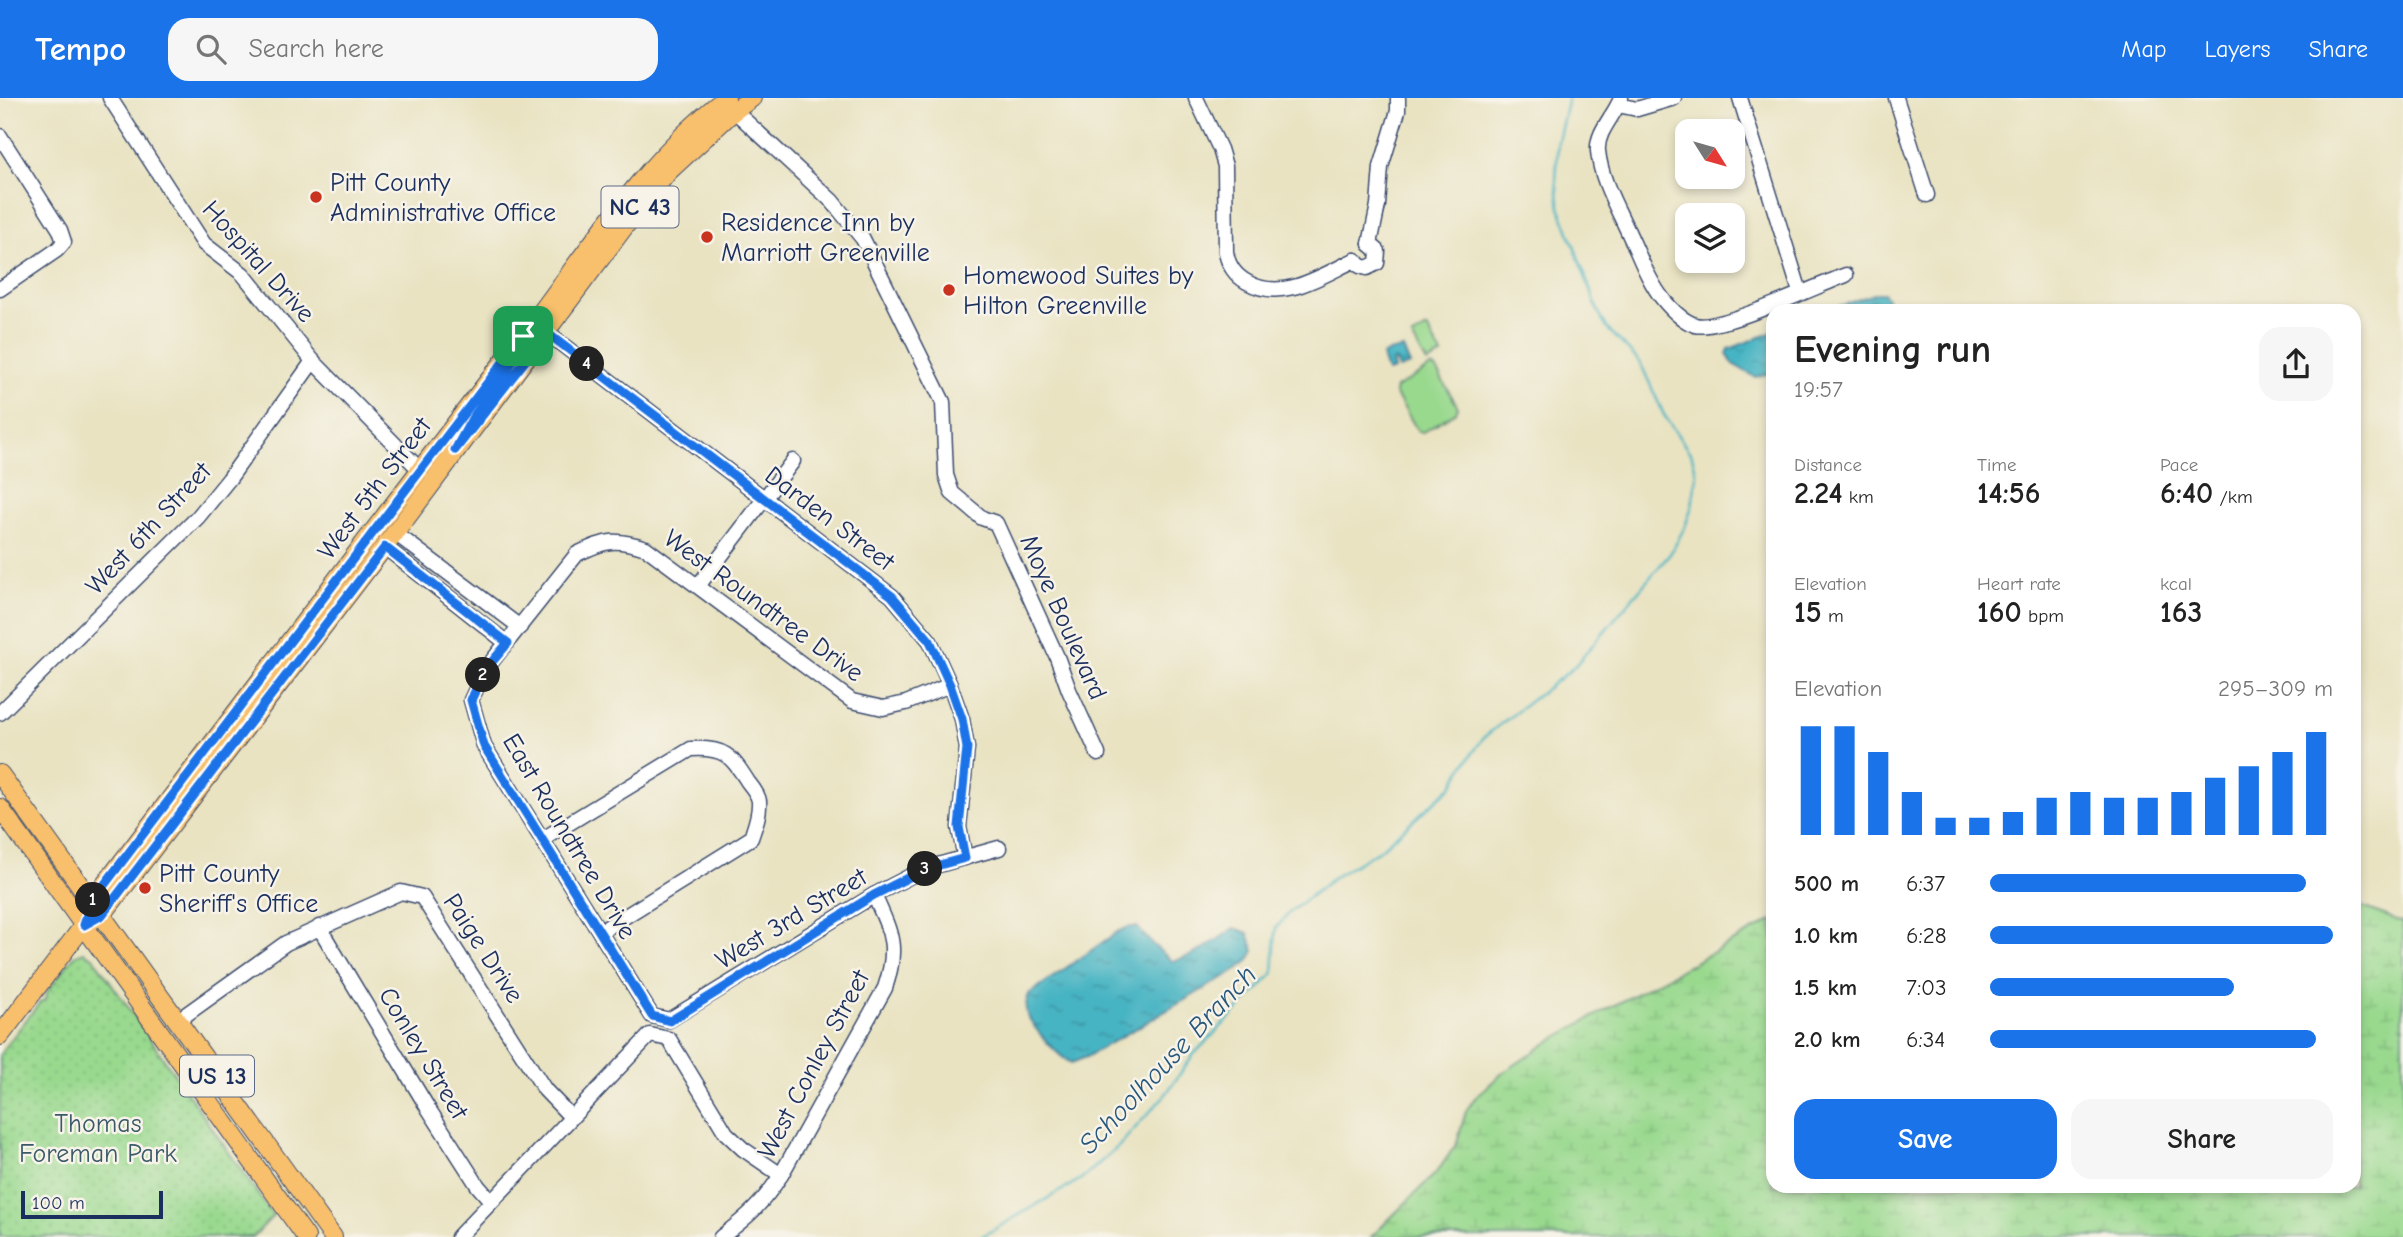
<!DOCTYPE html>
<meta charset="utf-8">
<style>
:root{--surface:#fff;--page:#f6f6f6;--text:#222;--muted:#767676;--accent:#1a73e8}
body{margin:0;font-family:"Comic Neue",sans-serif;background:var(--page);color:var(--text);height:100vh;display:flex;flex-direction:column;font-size:26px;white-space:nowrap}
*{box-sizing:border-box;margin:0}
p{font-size:23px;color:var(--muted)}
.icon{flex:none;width:38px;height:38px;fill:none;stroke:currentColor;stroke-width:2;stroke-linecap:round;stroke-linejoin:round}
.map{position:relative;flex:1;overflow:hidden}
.sheet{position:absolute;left:1766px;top:206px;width:595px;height:889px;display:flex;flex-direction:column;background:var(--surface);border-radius:21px;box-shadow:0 4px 10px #0003}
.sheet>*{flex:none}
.needle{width:46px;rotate:127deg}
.controls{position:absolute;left:1675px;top:21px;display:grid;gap:14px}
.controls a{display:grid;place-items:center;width:70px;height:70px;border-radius:14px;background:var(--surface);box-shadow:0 4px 10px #0003;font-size:35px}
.scale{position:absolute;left:21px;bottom:18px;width:142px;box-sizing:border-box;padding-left:7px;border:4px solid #1b2f5e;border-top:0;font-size:19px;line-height:24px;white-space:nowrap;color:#1b2f5e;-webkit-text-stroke:5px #f7f3e8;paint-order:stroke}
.pin{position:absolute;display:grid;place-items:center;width:60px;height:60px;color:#fff;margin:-30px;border-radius:14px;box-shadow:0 4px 10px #0006}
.km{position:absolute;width:35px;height:35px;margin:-18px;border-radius:50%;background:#222;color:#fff;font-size:19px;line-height:35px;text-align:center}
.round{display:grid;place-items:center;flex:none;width:74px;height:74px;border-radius:21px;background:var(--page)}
.summary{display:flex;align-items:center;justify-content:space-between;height:119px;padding:0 28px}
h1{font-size:38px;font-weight:700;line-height:52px}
.figures{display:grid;grid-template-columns:repeat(3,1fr);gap:10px;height:119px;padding:7px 28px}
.figures div{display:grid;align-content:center}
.figures b{font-size:30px;font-weight:700}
.figures small{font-size:19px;font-weight:400}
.figures p{font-size:19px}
.chart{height:196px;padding:14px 28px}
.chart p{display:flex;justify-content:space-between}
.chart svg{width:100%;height:126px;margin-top:7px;stroke:var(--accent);stroke-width:6}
.primary-button{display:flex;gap:14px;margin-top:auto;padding:14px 28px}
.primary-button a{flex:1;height:80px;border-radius:21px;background:var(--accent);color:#fff;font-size:28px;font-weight:700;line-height:80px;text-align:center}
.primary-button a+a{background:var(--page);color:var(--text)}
ul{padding:0 28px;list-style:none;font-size:23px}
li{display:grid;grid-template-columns:112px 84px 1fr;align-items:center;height:52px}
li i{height:18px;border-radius:9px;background:var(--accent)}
header{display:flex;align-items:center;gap:42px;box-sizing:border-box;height:98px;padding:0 35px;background:var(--accent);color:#fff}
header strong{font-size:33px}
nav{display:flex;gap:38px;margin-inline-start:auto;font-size:24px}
.search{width:490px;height:63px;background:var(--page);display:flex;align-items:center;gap:18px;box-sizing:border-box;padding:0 24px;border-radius:21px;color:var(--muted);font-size:26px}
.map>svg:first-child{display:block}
.grass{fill:#99d98e;stroke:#5a8476;stroke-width:2}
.wetland{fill:url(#wetland-marsh);stroke:#5a8476;stroke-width:2}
.park{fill:url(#park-dots);stroke:#5a8476;stroke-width:2}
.water{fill:url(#water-ripples);stroke:#317290;stroke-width:2}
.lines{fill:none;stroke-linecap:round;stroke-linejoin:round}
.stream{stroke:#47b4c3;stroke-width:2.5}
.minor-casing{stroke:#3a4a6d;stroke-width:17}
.major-casing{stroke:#3a4a6d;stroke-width:20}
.minor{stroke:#fff;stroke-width:14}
.major{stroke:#f8bf6c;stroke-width:18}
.route-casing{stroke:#fff;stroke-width:14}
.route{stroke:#1a73e8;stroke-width:9}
.poi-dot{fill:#c8321e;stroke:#f7f3e8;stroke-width:2.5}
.labels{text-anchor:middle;stroke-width:5;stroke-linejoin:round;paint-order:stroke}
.shield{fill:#f7f3e8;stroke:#5d6a87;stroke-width:2}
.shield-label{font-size:24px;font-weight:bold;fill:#1b2f5e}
.poi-label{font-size:26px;fill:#1b2f5e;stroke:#f7f3e8;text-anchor:start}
.street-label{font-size:26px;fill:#1b2f5e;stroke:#f7f3e8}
.park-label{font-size:26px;fill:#3a5a6a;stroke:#f7f3e8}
.water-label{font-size:28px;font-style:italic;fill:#28577c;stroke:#f7f3e8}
</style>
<header>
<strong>Tempo</strong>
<div class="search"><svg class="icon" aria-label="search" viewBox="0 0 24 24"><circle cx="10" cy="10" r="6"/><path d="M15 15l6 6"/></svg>Search here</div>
<nav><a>Map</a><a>Layers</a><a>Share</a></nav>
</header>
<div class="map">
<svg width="2403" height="1139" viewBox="0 0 2403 1139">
<defs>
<pattern id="wetland-marsh" width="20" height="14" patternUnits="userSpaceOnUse" patternTransform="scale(1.75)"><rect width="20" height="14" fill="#99d98e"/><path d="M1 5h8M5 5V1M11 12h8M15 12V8" fill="none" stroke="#83bb7d"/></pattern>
<pattern id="park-dots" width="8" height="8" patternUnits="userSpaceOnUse" patternTransform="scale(1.75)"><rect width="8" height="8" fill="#99d98e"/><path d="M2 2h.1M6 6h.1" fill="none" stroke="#83bb7d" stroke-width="1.8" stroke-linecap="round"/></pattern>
<pattern id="water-ripples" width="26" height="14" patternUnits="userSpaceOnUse" patternTransform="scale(1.75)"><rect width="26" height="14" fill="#47b4c3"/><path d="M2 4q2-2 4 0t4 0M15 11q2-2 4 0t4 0" fill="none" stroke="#3a93a2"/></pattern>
</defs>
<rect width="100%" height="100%" fill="#f7f3e8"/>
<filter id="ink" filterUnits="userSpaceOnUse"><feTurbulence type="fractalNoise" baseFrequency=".0143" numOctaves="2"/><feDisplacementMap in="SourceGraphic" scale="14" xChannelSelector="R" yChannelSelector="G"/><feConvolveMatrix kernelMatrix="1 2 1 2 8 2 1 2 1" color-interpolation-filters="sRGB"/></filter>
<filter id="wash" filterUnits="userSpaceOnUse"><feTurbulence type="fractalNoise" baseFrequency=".00686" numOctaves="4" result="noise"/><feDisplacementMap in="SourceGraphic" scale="28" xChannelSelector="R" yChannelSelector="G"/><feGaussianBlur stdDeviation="1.57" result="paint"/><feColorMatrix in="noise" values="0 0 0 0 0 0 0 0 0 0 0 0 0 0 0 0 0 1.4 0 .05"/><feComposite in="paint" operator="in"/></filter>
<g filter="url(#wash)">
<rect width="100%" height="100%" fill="#e9e3c2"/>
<g class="grass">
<path d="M1427 230 1442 257 1427 265 1412 239Z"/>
<path d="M1431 269 1436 271 1458 309 1456 314 1423 334 1418 333 1395 295 1396 290Z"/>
</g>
<path class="wetland" d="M2354 806 2403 824V1139H1371L1437 1074 1457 1045 1466 1013 1474 1001 1500 977 1547 945 1589 921 1773 822V1088H2354Z"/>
<path class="park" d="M84 854 93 859 273 1118 253 1139H0V956L40 904 45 902 47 894 72 861 76 857Z"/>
<g class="water">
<path d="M1876 195H1883L1887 200V208L1884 213H1826Z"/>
<path d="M1773 234V275L1755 279 1733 266 1727 256 1729 251Z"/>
<path d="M1403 251 1410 267 1399 271 1395 263 1392 265 1394 272 1387 274 1382 258 1389 254Z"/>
<path d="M1129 829H1137L1151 845 1172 863C1197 859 1214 843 1235 830L1248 835 1254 853 1248 863 1235 873 1086 959 1072 965C1058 959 1030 927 1026 913 1025 906 1027 902 1029 896L1119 833Z"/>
</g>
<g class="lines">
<path class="stream" d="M981 1139 1081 1081 1118 1049 1166 996 1193 957 1273 876 1276 830 1290 814 1336 778 1381 751 1451 689 1465 666 1484 639 1573 570 1670 456 1685 429 1692 408 1697 377 1692 358 1664 317 1640 264 1607 230 1598 213 1560 110 1556 82 1558 43 1568 0"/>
</g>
</g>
<g filter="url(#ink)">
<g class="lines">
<defs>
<g id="minor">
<path d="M110 0 204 146 243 176 313 263 420 372"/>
<path d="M1196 0 1220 51 1225 68 1226 154C1228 167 1236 178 1247 184 1283 205 1322 177 1355 162"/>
<path d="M1621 0C1615 17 1596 34 1598 53 1601 83 1618 111 1630 138 1640 159 1648 182 1662 200 1670 210 1683 223 1695 227 1718 234 1819 187 1846 177"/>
<path d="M1740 0 1800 194"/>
<path d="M1896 0 1927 97"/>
<path d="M727 6 832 103 863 141 943 304 946 377 952 395 982 420 996 425 1057 559 1069 592 1098 656"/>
<path d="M1618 7 1637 11 1674 0"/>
<path d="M0 38 60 132 64 144 57 152 0 191"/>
<path d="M1370 146 1378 107 1381 69 1398 13V0"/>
<path d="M1355 162 1360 168 1367 170 1377 165 1378 153 1370 146"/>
<path d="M547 235 892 498 930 543 950 587 962 621 967 650 959 729 965 760"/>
<path d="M395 435 520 529"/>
<path d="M385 449 507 545"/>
<path d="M698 488 793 363"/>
<path d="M950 587 906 605 883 610 852 603 646 450C615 440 606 442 577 456L485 572 471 602 484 648 652 918 669 922 874 797 924 771 999 750"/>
<path d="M0 615 198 419 229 381 313 263"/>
<path d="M543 741 691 651C724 649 731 657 748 684 752 689 758 696 759 703 760 716 755 728 751 740L600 834"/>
<path d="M319 829 426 1007 478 1088 491 1103"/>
<path d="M177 923 286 845 401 794 422 799 545 992 571 1019"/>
<path d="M458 1139 650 937 669 941 726 1035 743 1051 781 1077"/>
<path d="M721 1139C748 1119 763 1105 781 1077L885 890C899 848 891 835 874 797"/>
</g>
<g id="major">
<path d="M0 676 333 1139"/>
<path d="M0 710 306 1139"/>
<path d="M84 827 102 817 395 435 628 124 668 74 734 13 752 0"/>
<path d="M0 938 84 827 92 803C235 618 374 429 518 245 584 160 640 66 726 0"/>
</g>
</defs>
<use href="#minor" class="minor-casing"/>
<use href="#major" class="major-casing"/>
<use href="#minor" class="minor"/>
<use href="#major" class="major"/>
</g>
</g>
<g class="lines" filter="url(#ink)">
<defs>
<path id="route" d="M547 235 892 498 930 543 950 587 962 621 967 650 959 729 965 760 925 771 874 797 670 923 652 918 484 648 471 602 485 572 508 545 385 449 102 817 84 827 92 803 523 238 518 256 473 319 455 352Z"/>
</defs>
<use href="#route" class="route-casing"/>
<use href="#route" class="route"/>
</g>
<g class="poi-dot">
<circle cx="316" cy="99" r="7"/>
<circle cx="707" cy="139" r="7"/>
<circle cx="949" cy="192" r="7"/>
<circle cx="145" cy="790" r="7"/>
</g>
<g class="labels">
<g class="shield">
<rect x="601.5" y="88.5" width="77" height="41" rx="5"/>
<rect x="180" y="957.5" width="74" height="41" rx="5"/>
</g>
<g class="shield-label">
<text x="640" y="117">NC 43</text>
<text x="217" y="986">US 13</text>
</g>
<g class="poi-label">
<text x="330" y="93">Pitt County<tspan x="330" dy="30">Administrative Office</tspan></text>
<text x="721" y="133">Residence Inn by<tspan x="721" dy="30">Marriott Greenville</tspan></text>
<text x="963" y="186">Homewood Suites by<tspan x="963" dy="30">Hilton Greenville</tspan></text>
<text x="159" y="784">Pitt County<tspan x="159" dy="30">Sheriff's Office</tspan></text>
</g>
<g class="street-label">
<text transform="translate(259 163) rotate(48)" y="9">Hospital Drive</text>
<text transform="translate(374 390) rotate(-53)" y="9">West 5th Street</text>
<text transform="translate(830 420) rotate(37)" y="9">Darden Street</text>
<text transform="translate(148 430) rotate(-47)" y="9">West 6th Street</text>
<text transform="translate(764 507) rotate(36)" y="9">West Roundtree Drive</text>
<text transform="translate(1064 519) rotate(66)" y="9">Moye Boulevard</text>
<text transform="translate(570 738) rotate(59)" y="9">East Roundtree Drive</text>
<text transform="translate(791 820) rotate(-31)" y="9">West 3rd Street</text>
<text transform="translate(484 850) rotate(57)" y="9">Paige Drive</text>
<text transform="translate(424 955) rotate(59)" y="9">Conley Street</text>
<text transform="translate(813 966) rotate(-62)" y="9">West Conley Street</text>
</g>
<g class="park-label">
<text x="98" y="1034">Thomas<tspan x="98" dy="30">Foreman Park</tspan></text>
</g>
<g class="water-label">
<text transform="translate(1167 961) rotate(-47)" y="10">Schoolhouse Branch</text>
</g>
</g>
</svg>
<div class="controls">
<a><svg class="needle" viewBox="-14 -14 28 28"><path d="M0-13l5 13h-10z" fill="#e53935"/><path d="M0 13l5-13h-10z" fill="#767676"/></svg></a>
<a><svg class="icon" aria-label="layers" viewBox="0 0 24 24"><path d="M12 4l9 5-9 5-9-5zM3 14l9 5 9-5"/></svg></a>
</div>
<div class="scale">100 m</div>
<div class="pin" style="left:523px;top:238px;background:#1e9e55"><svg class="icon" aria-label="arrive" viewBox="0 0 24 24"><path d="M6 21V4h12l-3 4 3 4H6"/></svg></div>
<b class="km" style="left:93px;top:802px">1</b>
<b class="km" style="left:483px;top:577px">2</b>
<b class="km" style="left:925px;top:771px">3</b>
<b class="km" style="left:587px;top:266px">4</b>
<section class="sheet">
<div class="summary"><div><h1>Evening run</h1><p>19:57</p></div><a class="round"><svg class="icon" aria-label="share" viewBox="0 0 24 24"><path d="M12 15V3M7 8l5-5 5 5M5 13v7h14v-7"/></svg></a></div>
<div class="figures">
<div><p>Distance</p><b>2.24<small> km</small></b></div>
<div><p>Time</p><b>14:56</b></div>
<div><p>Pace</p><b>6:40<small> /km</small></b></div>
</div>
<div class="figures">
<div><p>Elevation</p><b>15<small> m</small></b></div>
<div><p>Heart rate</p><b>160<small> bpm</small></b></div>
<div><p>kcal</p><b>163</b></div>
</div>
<div class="chart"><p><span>Elevation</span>295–309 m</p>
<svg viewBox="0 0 160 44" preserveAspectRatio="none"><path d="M5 44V6M15 44V6M25 44V15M35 44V29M45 44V38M55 44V38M65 44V36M75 44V31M85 44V29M95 44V31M105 44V31M115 44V29M125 44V24M135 44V20M145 44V15M155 44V8"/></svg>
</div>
<ul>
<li><b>500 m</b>6:37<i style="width:92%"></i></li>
<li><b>1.0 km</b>6:28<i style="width:100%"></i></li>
<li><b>1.5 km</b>7:03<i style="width:71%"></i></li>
<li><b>2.0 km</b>6:34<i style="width:95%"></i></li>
</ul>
<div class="primary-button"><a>Save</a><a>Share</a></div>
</section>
</div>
